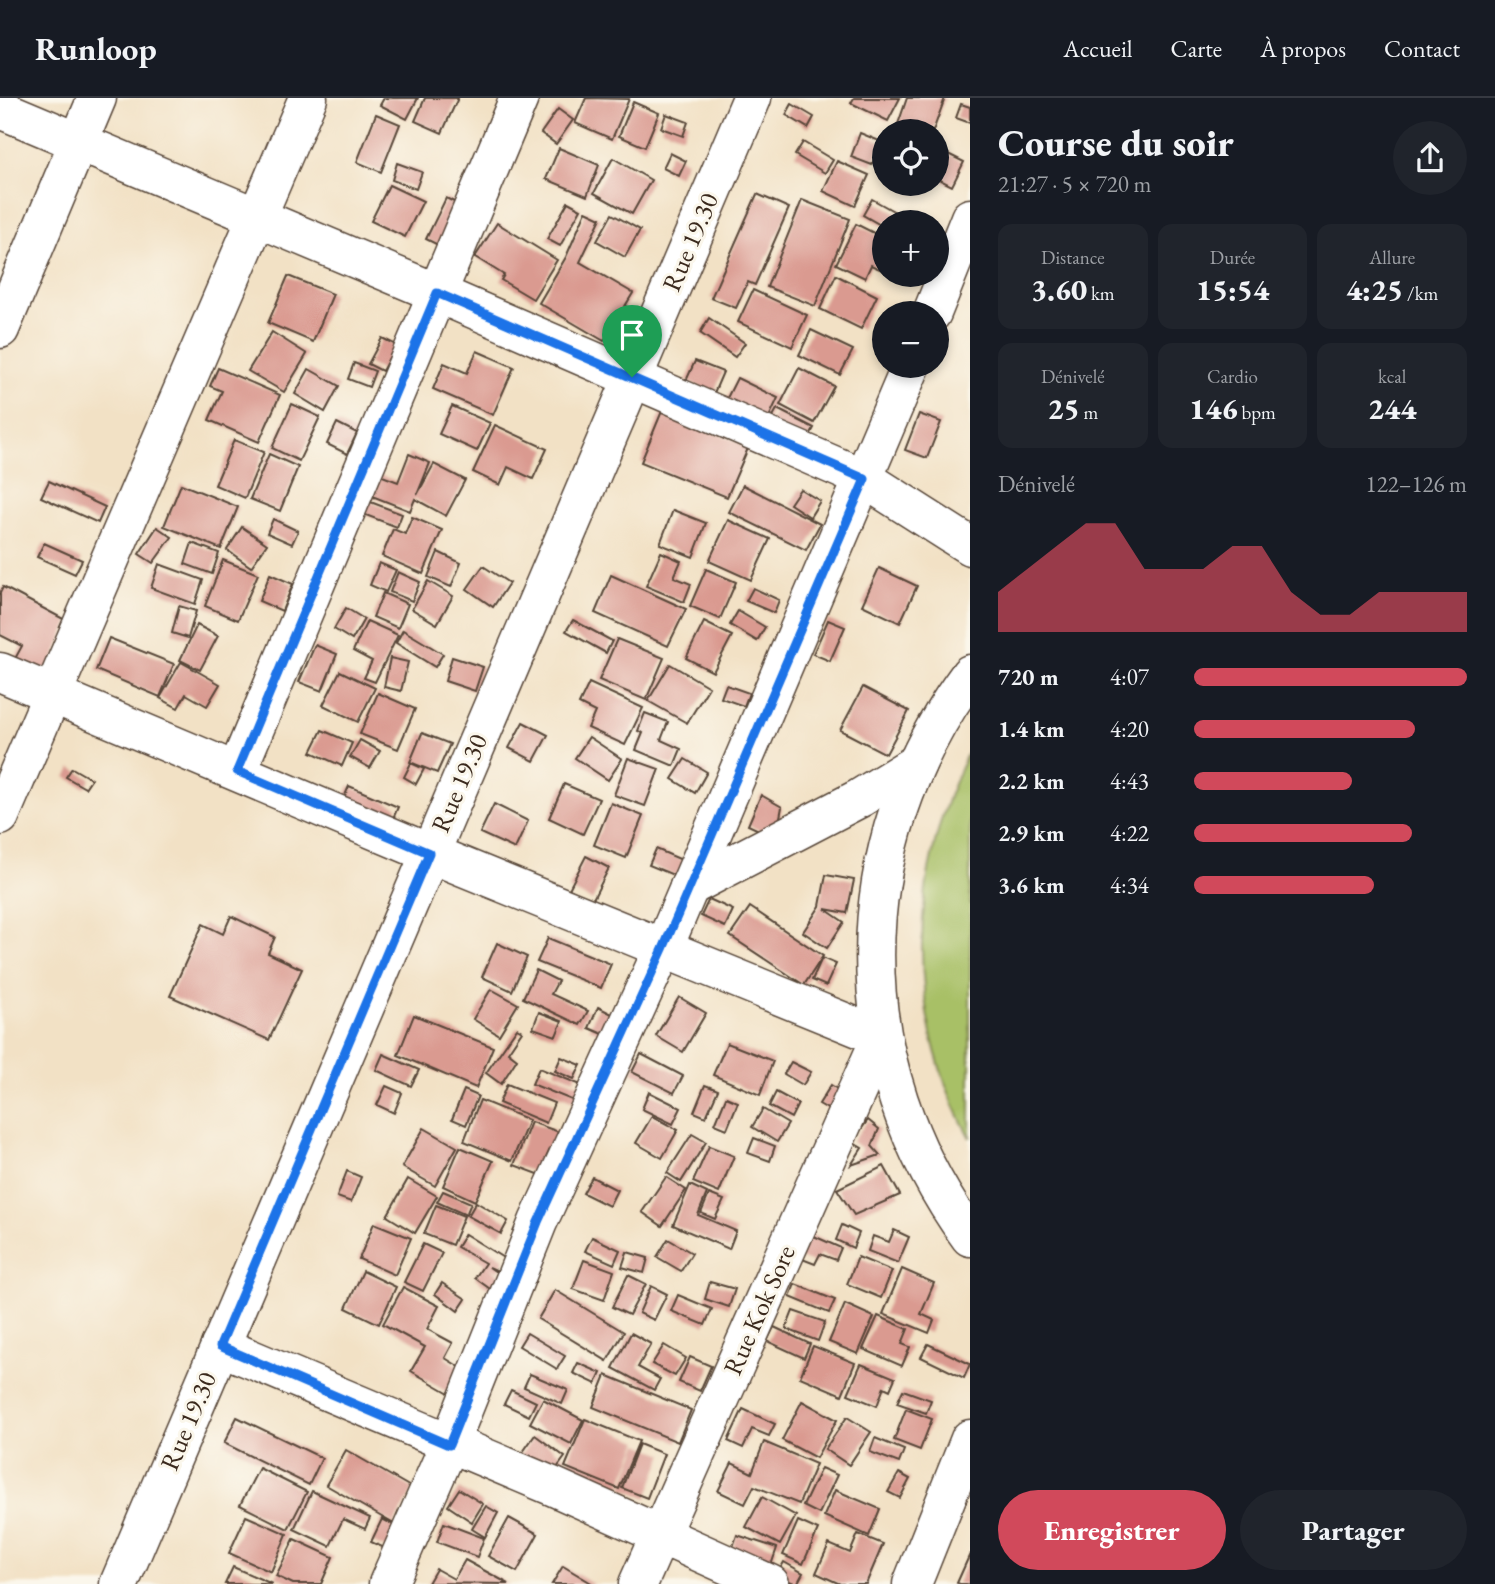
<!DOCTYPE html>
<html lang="fr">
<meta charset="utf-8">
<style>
:root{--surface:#171b24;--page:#20242c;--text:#f1f3f6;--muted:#9ea1a6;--line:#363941;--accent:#d1495b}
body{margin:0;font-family:"EB Garamond",serif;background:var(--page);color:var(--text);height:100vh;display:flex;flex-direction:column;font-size:26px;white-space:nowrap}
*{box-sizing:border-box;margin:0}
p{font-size:23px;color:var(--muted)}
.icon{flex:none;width:38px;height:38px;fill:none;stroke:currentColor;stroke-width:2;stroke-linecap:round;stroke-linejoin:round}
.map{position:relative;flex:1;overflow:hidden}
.drawer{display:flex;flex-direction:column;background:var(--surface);width:525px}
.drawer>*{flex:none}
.controls{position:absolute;left:872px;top:21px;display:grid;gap:14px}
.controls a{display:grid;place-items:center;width:77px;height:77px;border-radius:50%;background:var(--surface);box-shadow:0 4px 10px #0003;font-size:35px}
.pin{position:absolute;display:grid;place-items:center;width:60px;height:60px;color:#fff;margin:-72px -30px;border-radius:50% 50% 50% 0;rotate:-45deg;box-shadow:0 0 7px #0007}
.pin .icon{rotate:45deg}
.round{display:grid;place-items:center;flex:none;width:74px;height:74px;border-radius:37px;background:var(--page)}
.head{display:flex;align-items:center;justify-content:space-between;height:119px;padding:0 28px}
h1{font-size:38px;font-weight:800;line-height:52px}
.metrics{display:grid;grid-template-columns:repeat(3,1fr);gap:10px;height:119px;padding:7px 28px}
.metrics div{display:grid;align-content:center;border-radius:14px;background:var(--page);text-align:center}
.metrics b{font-size:30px;font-weight:800}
.metrics small{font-size:19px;font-weight:400}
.metrics p{font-size:19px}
.chart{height:196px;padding:14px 28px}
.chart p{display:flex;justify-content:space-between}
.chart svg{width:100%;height:126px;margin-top:7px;fill:var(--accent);opacity:.7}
.cta{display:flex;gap:14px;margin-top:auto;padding:14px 28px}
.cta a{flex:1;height:80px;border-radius:42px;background:var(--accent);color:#fff;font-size:28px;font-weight:800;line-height:80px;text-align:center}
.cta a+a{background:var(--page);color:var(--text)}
ul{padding:0 28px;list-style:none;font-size:23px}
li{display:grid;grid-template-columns:112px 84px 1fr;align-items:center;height:52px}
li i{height:18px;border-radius:9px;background:var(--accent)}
header{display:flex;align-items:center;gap:42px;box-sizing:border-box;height:98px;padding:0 35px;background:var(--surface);border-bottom:2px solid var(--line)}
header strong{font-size:33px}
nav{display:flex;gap:38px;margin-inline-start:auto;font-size:24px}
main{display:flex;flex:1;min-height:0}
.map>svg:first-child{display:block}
.green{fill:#a8c066;stroke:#727542;stroke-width:2}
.building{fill:#da9a90}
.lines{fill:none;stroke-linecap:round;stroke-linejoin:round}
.minor-casing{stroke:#564537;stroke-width:41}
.minor{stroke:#fff;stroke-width:38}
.route-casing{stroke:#fff;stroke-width:14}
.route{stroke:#1a73e8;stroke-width:9}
.labels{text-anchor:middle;stroke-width:6;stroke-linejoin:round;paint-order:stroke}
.street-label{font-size:26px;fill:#3b2a1e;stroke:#fbf7ec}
</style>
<header>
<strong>Runloop</strong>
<nav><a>Accueil</a><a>Carte</a><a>À propos</a><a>Contact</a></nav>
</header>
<main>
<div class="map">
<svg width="970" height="1486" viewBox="0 0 970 1486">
<rect width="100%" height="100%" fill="#fbf7ec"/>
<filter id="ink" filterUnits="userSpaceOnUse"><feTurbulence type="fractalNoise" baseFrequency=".0143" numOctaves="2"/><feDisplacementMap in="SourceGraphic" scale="14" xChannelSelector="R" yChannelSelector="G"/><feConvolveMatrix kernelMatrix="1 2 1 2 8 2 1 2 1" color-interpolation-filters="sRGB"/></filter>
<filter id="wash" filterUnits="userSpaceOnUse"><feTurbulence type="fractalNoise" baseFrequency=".00686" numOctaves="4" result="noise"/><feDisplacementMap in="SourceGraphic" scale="28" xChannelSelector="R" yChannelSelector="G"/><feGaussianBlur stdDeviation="1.57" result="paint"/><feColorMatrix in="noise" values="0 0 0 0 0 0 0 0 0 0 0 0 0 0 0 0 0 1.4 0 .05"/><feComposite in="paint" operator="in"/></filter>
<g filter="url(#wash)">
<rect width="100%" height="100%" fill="#f2e1c5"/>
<path class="green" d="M970 650V1040C903 918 909 772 970 650Z"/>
<g id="blocks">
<g class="building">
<path d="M384 0H418L407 21 380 7Z"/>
<path d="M425 0H458L442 35 415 23Z"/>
<path d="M586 0 629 1 612 41 575 25Z"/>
<path d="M854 0H900L888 23 851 5Z"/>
<path d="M907 0H945L933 33H909L897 29Z"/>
<path d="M633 4 659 15 645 49 619 38Z"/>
<path d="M792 6 814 19 808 30 786 17Z"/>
<path d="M961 6 970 9V25L956 20Z"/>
<path d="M558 11 573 22 556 46 541 35Z"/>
<path d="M376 16 400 26 381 74 357 64Z"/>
<path d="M666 16 688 24 683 38 661 30Z"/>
<path d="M860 35 882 44 872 67 851 59Z"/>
<path d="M803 44 833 62 825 75 795 57Z"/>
<path d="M559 50 599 67 587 98 546 81Z"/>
<path d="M938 51 964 64 952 88 936 80Z"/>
<path d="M670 55 686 63 679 78 663 70Z"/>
<path d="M613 60 651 82 632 116 594 95Z"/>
<path d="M837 63 869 77 855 108 823 93Z"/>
<path d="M397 65 422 74 416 91 392 82Z"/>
<path d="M389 87 423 103 405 139 371 123Z"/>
<path d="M757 96 789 110 755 187 748 184 736 210 711 200Z"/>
<path d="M446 100 460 107 440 148 426 141Z"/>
<path d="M872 101 913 124H884V129L863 117Z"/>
<path d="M802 102 850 121 815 208 767 189Z"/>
<path d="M568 104 581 111 560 148 547 141Z"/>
<path d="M586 113 601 120 580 164 633 195 604 243 539 205 566 159Z"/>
<path d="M612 116 640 132 625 159 597 143Z"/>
<path d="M497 125 557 162 533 201 501 182 504 177 475 159Z"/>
<path d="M856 126 884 140V173L871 167 865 180 836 166Z"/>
<path d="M836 177 877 198 861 231 820 211Z"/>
<path d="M288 178 333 196 313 244 268 225Z"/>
<path d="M753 192 807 217 792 249 738 224Z"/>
<path d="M709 220 745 245 735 259 700 235Z"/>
<path d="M811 232 853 252 840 277 799 257Z"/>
<path d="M272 234 307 256 284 294 248 273Z"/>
<path d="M382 240 396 247 382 273 368 266Z"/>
<path d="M477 253 514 269 493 317 433 291 444 265 467 275Z"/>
<path d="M695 263 723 274 714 295 686 283Z"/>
<path d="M354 265 375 273 369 289 348 281Z"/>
<path d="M218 270 280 297 259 344 209 322 222 293 210 288Z"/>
<path d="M799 270 834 288 814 325 780 307Z"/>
<path d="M309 271 339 288 325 314 295 296Z"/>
<path d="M737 280 778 300 766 326 724 306Z"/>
<path d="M292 306 320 319 299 363 272 350Z"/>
<path d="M452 308 490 325 477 353 439 336Z"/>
<path d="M777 311 814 330 807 343 770 324Z"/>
<path d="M662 313 749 348 727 399 641 364Z"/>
<path d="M919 316 941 324 927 360 905 352Z"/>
<path d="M337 325 357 335 347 356 327 346Z"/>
<path d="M495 327 547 351 533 381 508 369 500 387 473 374Z"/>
<path d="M234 342 264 354 245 400 215 387Z"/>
<path d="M269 356 298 369 280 413 250 401Z"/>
<path d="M409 356 430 365 417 397 434 366 465 382 446 418 415 401 410 413 372 398 380 377 398 384Z"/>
<path d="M49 383 105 409 98 425 41 399Z"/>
<path d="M181 386 238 409 221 451 164 428Z"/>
<path d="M743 387 820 426 806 452 729 414Z"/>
<path d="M800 391 820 403 810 419 790 406Z"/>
<path d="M368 403 402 416 397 429 363 416Z"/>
<path d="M673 412 706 425 693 459 660 446Z"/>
<path d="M412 419 442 432 423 476 382 458 393 431 405 436Z"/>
<path d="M273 421 298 433 292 446 267 435Z"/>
<path d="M728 422 770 441 751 482 709 463Z"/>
<path d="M157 429 172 439 153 465 139 456Z"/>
<path d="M242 429 267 446 251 469 227 452Z"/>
<path d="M44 445 82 462 75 476 37 459Z"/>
<path d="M192 445 219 455 212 476 185 466Z"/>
<path d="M438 454 461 465 451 489 428 479Z"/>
<path d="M661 454 681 463 674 479 691 486 684 504 646 488Z"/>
<path d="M223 462 258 476 238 522 205 508Z"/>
<path d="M379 465 396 472 386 494 370 487Z"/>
<path d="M159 466 203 482 195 506 151 490Z"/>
<path d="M483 468 509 485 493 509 467 491Z"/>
<path d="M879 470 917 488 900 525 862 507Z"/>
<path d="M706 471 736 484 720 521 690 508Z"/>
<path d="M398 474 420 484 412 503 390 494Z"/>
<path d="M270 476 293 486 282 513 259 503Z"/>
<path d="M611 477 686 511 668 548 595 515Z"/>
<path d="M428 483 453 498 437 526 412 511Z"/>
<path d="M3 489 69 524 43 586 11 568 22 548 0 537V495Z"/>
<path d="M753 490 779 502 774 515 746 503Z"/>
<path d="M383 495 408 506 398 530 373 519Z"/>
<path d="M179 508 196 513 188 540 172 535Z"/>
<path d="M346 510 364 521 352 542 334 531Z"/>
<path d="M738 513 765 529 757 543 730 527Z"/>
<path d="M573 522 612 543 606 555 566 533Z"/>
<path d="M828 522 845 529 830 563 813 556Z"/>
<path d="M367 523 398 537 375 584 364 580 372 563 353 553Z"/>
<path d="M704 524 732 538 713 574 686 560Z"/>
<path d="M197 527 218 538 200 572 180 562Z"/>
<path d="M403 532 443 556 435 569 396 545Z"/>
<path d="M109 540 174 566 160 599 96 572Z"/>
<path d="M617 541 664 560 646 602 599 582Z"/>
<path d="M315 547 337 556 322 593 299 584Z"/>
<path d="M452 559 483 569 475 593 445 583Z"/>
<path d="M390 560 408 564 401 593 384 589Z"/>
<path d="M181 564 220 586 207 608 186 596 178 610 160 600Z"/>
<path d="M670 566 709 589 687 625 648 603Z"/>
<path d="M340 573 375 590 358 624 323 607Z"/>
<path d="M589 585 643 610 625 647 588 630 595 614 579 606Z"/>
<path d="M726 587 749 595 744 608 721 600Z"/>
<path d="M863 589 909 613 886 656 840 632Z"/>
<path d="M378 595 415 611 398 651 360 636Z"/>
<path d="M645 615 668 624 661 642 681 651 674 668 636 652 643 635 638 633Z"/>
<path d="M523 624 548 637 534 663 509 650Z"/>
<path d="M322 632 352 645 342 668 311 654Z"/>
<path d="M422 635 450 646 437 675 410 664Z"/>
<path d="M589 639 622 661 608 682 575 660Z"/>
<path d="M360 642 380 653 370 670 350 659Z"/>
<path d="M628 660 659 671 645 708 614 697Z"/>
<path d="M685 661 707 674 695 695 672 681Z"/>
<path d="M411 665 424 671 416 686 404 679Z"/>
<path d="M72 670 91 681 85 690 66 679Z"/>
<path d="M564 686 599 701 583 736 549 720Z"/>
<path d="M349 688 398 709 385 739 343 702Z"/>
<path d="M761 697 782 709 776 740 748 727Z"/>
<path d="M611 705 643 718 626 760 594 747Z"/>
<path d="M494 706 528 723 515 751 480 735Z"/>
<path d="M656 751 689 765 683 781 649 767Z"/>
<path d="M586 758 609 770 592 803 569 791Z"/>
<path d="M826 777 854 782 847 815 825 811 844 824 827 850 803 834 820 808Z"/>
<path d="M709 801 733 812 725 829 701 818Z"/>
<path d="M750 809 823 858 804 887 730 838Z"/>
<path d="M231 818 275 839 268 855 302 871 269 942 170 898 203 826 223 836Z"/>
<path d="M548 840 611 866 601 890 537 864Z"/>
<path d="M497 845 527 859 512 893 482 879Z"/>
<path d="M822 860 836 866 826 888 812 882Z"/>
<path d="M536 872 558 883 551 896 588 913 580 927 523 900Z"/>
<path d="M491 891 518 906 499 937 473 921Z"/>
<path d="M679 899 706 915 683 954 656 938Z"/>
<path d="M598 909 614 917 605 937 589 930Z"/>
<path d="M539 914 562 923 556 938 533 930Z"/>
<path d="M414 917 493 949 476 990 398 957Z"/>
<path d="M517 930 522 933 508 954 517 961 501 986 486 975Z"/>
<path d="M727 945 773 963 760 997 713 977Z"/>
<path d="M383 956 419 972 411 988 376 972Z"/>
<path d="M641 956 683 978 674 995 632 974Z"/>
<path d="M561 959 581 967 574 981 555 973Z"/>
<path d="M791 964 811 974 803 987 784 976Z"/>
<path d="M539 970 581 987 574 1003 532 986Z"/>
<path d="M507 986 554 1005 546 1025 499 1005Z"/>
<path d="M705 987 718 992 706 1019 694 1014Z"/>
<path d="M831 987 843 995 831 1013 819 1006Z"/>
<path d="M386 988 402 995 394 1015 377 1007Z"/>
<path d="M464 992 478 998 466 1027 452 1021Z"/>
<path d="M649 994 681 1010 673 1026 642 1011Z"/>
<path d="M776 994 798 1006 791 1020 769 1008Z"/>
<path d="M726 999 738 1004 727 1031 715 1026Z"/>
<path d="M480 1002 529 1022 512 1063 464 1043Z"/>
<path d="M763 1011 788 1026 777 1044 752 1029Z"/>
<path d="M652 1018 678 1032 662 1060 636 1045Z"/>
<path d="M868 1022 879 1031 872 1048 880 1057 851 1067 862 1050 852 1044Z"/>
<path d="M531 1024 562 1035 546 1079 514 1067Z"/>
<path d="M424 1030 457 1049 435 1088 402 1069Z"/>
<path d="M692 1036 706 1044 681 1084 667 1075Z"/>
<path d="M754 1040 775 1048 770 1063 748 1055Z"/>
<path d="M709 1048 734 1058 719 1095 693 1084Z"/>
<path d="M460 1049 493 1063 475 1103 443 1088Z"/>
<path d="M884 1068 900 1097 854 1117 837 1091Z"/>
<path d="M347 1073 361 1079 351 1104 337 1099Z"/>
<path d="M592 1079 617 1092 609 1108 583 1095Z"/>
<path d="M666 1079 686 1092 662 1128 642 1114Z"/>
<path d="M408 1081 437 1098 415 1135 387 1118Z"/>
<path d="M690 1087 707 1095 698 1117 736 1133 729 1151 673 1127Z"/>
<path d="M443 1093 471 1105 466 1117 437 1104Z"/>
<path d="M709 1096 724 1102 715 1121 701 1115Z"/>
<path d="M476 1104 508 1123 501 1136 468 1118Z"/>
<path d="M436 1107 464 1118 452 1147 424 1136Z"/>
<path d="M374 1125 411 1140 395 1177 359 1161Z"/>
<path d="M842 1127 859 1135 853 1150 836 1142Z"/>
<path d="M894 1132 909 1139 898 1165 868 1153 873 1138 889 1144Z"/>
<path d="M807 1135 841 1150 836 1162 820 1156 815 1166 797 1159Z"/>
<path d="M465 1136 505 1161 498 1173 489 1169 503 1179 493 1193 475 1180 485 1165 457 1149Z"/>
<path d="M592 1139 620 1152 614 1166 585 1153Z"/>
<path d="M668 1141 692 1155 681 1173 657 1159Z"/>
<path d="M423 1146 442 1155 423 1193 404 1184Z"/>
<path d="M627 1154 648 1160 644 1175 622 1169Z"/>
<path d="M858 1159 892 1173 881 1200 847 1186Z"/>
<path d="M584 1162 614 1173 604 1202 573 1191Z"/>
<path d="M902 1171 934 1185 921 1216 934 1222 929 1235 883 1216Z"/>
<path d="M363 1173 396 1189 379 1226 346 1210Z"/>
<path d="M628 1177 646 1186 629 1217 612 1209Z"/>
<path d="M710 1184 735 1191 729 1209 705 1201Z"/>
<path d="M442 1185 466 1201 458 1213 435 1196Z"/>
<path d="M795 1186 835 1202 829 1215 790 1199Z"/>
<path d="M651 1188 667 1196 654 1222 639 1215Z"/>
<path d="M403 1189 439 1208 427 1231 453 1245 445 1260 463 1271 449 1295 411 1273 425 1249 383 1226Z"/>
<path d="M555 1192 624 1234 607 1263 538 1221Z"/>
<path d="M678 1197 712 1211 705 1227 671 1213Z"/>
<path d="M845 1206 874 1219 858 1256 829 1244Z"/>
<path d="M793 1213 825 1224 818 1243 786 1231Z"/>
<path d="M878 1218 908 1231 902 1246 910 1249 902 1268 863 1251Z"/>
<path d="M774 1229 810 1246 804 1260 767 1243Z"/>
<path d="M527 1235 565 1258 557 1271 519 1248Z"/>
<path d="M631 1235 651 1246 638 1269 660 1281 654 1292 613 1270Z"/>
<path d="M928 1246 970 1266 964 1280 921 1259Z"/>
<path d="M664 1247 686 1260 675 1278 652 1266Z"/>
<path d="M813 1248 855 1265 842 1297 800 1279Z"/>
<path d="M690 1259 711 1268 700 1293 679 1284Z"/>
<path d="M578 1265 601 1275 596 1286 573 1275Z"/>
<path d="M861 1266 895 1280 890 1292 884 1289 877 1308 848 1296Z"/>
<path d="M530 1276 568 1292 562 1306 524 1289Z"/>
<path d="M606 1277 691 1312 678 1344 593 1309Z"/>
<path d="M511 1292 536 1304 529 1318 504 1306Z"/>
<path d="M903 1292 931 1302 926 1315 897 1305Z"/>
<path d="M543 1301 583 1322 571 1346 530 1325Z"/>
<path d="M802 1303 837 1322 816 1360 782 1342Z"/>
<path d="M743 1311 775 1326 769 1338 752 1331 743 1350 728 1343Z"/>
<path d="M906 1311 932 1321 920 1352 894 1342Z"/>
<path d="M237 1319 322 1360 309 1387 224 1345Z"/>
<path d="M847 1319 871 1334 849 1367 825 1351Z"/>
<path d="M585 1321 639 1343 619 1391 565 1369Z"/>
<path d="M535 1337 565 1359 548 1382 518 1361Z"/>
<path d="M875 1340 904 1352 899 1365 870 1354Z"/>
<path d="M764 1344 816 1366 799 1406 754 1388 745 1406 718 1393 732 1365 752 1375Z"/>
<path d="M639 1346 664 1356 647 1400 622 1390Z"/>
<path d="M346 1352 414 1391 394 1426 326 1387Z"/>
<path d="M259 1370 307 1394 288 1431 240 1407Z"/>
<path d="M821 1370 837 1377 819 1416 803 1408Z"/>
<path d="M899 1375 910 1381 900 1400 888 1394Z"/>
<path d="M459 1391 483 1406 472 1424 448 1408Z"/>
<path d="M835 1392 880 1411 869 1438 824 1418Z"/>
<path d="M312 1393 370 1420 365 1431 343 1421 330 1448 294 1431Z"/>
<path d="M762 1399 796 1418 780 1447 746 1429Z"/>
<path d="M486 1408 498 1415 485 1439 472 1431Z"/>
<path d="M246 1418 287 1436 271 1474 229 1455Z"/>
<path d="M509 1420 538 1436 517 1474 488 1458Z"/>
<path d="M382 1421 400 1430 389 1452 371 1444Z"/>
<path d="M798 1423 818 1432 803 1466 783 1457Z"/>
<path d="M444 1425 484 1440 477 1459 437 1444Z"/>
<path d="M858 1436 883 1446 866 1486H840L816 1475 829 1446 850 1455Z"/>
<path d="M737 1437 777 1450 769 1473 729 1461Z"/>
<path d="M294 1441 333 1459 321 1486H293L276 1478Z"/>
<path d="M970 1456V1486H960L957 1485Z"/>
<path d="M465 1462 509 1486 428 1485 436 1471 454 1481Z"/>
<path d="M784 1464 803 1475 797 1486 776 1478Z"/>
<path d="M563 1468 593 1486H552Z"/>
<path d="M233 1469 272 1486H225Z"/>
</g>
</g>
</g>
<g filter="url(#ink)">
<use href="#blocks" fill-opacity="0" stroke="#564537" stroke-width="2"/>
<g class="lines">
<defs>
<g id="minor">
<path d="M0 11 437 195 865 381 970 448"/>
<path d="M932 215 970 120"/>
<path d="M0 231 97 0"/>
<path d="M0 574 429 755 881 939 638 1486"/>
<path d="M970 576C843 748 844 967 970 1139"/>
<path d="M237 673 519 0"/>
<path d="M0 718 308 0"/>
<path d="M689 789 860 700 917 665"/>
<path d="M220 1248 552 1388 770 1486"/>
<path d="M119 1486 752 0"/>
<path d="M388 1486 449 1347 538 1124 663 851 911 268"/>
<path d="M912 1486 970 1341"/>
</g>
</defs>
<use href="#minor" class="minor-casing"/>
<use href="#minor" class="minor"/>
</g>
</g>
<g class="lines" filter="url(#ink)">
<defs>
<path id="route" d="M437 195 865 381 663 851 538 1124 449 1347 220 1248 429 755 237 673Z"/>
</defs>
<use href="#route" class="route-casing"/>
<use href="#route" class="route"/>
</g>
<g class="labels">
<g class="street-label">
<text transform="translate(690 144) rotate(-67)" y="9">Rue 19.30</text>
<text transform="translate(459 685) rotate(-67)" y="9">Rue 19.30</text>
<text transform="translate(759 1212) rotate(-66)" y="9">Rue Kok Sore</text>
<text transform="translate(188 1323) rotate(-67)" y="9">Rue 19.30</text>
</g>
</g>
</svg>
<div class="controls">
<a><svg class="icon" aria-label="locate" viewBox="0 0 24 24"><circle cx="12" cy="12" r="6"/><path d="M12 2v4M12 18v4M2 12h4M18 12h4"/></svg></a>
<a>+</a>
<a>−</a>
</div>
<div class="pin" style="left:632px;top:279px;background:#1e9e55"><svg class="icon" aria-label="arrive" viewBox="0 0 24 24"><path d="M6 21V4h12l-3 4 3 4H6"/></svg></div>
</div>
<section class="drawer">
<div class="head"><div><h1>Course du soir</h1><p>21:27 · 5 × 720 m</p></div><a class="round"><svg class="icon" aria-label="share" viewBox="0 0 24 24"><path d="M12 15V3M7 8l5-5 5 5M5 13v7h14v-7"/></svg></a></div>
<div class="metrics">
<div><p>Distance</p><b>3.60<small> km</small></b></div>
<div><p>Durée</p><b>15:54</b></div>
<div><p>Allure</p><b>4:25<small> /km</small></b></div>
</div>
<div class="metrics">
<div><p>Dénivelé</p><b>25<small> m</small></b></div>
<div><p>Cardio</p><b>146<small> bpm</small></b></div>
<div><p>kcal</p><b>244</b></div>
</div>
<div class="chart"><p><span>Dénivelé</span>122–126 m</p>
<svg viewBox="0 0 160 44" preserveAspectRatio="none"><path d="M0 44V30L10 22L20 14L30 6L40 6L50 22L60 22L70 22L80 14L90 14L100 30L110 38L120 38L130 30L140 30L150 30L160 30V44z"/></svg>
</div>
<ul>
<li><b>720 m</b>4:07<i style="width:100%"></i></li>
<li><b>1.4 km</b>4:20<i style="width:81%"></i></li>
<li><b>2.2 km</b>4:43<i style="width:58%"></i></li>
<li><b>2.9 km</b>4:22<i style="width:80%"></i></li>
<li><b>3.6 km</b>4:34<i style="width:66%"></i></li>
</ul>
<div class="cta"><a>Enregistrer</a><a>Partager</a></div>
</section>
</main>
